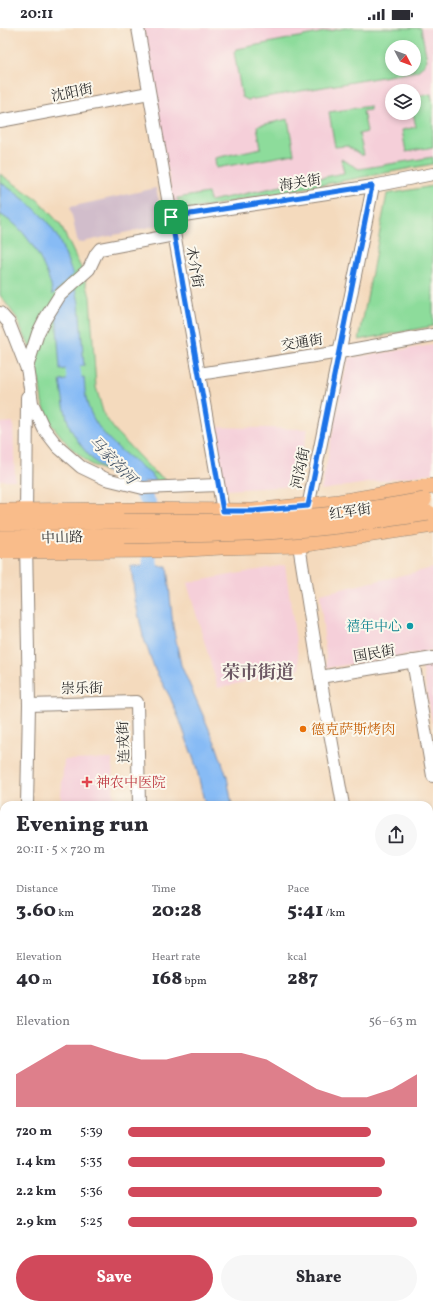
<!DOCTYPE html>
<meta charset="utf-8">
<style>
:root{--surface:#fff;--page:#f7f7f7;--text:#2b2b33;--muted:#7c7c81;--accent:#d1495b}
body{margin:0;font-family:Vollkorn,"Noto Serif SC",serif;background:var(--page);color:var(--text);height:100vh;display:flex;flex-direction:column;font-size:15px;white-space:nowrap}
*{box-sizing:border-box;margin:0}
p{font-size:13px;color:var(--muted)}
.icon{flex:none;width:22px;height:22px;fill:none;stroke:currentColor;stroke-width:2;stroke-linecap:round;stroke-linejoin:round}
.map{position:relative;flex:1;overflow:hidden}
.panel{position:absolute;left:0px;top:773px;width:433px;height:508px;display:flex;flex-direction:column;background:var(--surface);border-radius:12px 12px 0 0;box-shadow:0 2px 6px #0003}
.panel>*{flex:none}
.needle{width:26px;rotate:131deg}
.buttons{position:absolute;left:385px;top:12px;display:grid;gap:8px}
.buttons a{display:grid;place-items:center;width:36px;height:36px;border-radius:50%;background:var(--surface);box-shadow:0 2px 6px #0003;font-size:20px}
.pin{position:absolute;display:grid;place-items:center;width:34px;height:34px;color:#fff;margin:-17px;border-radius:8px;box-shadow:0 2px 6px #0006}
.round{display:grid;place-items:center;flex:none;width:42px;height:42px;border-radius:21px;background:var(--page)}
.head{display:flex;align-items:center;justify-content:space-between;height:68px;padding:0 16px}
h1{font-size:22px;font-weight:800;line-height:30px}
.metrics{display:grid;grid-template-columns:repeat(3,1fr);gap:6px;height:68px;padding:4px 16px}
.metrics div{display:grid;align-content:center}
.metrics b{font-size:20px;font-weight:800}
.metrics small{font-size:11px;font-weight:400}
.metrics p{font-size:11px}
.chart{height:112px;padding:8px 16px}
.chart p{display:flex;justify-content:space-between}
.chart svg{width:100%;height:72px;margin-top:4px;fill:var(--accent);opacity:.7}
.cta{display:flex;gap:8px;margin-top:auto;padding:8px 16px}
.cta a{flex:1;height:46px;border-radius:24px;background:var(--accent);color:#fff;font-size:16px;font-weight:800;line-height:46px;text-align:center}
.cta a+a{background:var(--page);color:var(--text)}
ul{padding:0 16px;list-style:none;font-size:13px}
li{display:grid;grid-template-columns:64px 48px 1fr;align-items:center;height:30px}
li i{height:10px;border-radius:5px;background:var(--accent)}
.status{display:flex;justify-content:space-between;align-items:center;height:28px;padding:0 20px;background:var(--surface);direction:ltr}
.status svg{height:11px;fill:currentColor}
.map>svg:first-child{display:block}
.built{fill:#f5cfd9;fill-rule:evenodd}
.industrial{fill:#d1bdcb}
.green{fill:#8ddc9b;stroke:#5c8463;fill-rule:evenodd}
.water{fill:#87bbf5;stroke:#597390}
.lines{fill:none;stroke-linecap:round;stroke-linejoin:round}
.river{stroke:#87bbf5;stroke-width:15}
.minor-casing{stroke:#908274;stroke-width:14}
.major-casing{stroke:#908274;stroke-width:16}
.minor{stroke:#fff;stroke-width:12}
.major{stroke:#f9bc8a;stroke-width:15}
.rail-casing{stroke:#2b2b2b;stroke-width:4}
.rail{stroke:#fbf7ec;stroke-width:2.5;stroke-dasharray:8;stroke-linecap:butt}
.major-bridge-casing{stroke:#908274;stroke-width:16;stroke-linecap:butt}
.major-bridge{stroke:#f9bc8a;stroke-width:15}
.route-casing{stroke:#fff;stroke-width:8}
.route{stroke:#1a73e8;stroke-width:5}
.culture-dot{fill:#0f9aa8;stroke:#fbf7ec;stroke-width:1.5}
.food-dot{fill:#e8710a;stroke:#fbf7ec;stroke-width:1.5}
.health-dot{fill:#e0444e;stroke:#fbf7ec;stroke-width:1.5}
.labels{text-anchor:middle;stroke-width:4;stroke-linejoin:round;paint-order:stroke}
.street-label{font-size:14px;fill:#2b2b2b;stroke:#fbf7ec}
.culture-label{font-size:14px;fill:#0d838f;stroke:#fbf7ec;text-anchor:end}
.food-label{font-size:14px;fill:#c56008;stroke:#fbf7ec;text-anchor:start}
.health-label{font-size:14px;fill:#be3a42;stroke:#fbf7ec;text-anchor:start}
.water-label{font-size:15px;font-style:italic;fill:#475668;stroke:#fbf7ec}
.district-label{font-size:18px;font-weight:bold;fill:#6c5762;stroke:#fbf7ec}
</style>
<div class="status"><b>20:11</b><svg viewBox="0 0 49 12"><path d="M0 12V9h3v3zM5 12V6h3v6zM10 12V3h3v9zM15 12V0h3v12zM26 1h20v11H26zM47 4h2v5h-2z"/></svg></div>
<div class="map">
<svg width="433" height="1281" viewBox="0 0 433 1281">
<rect width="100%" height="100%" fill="#fbf7ec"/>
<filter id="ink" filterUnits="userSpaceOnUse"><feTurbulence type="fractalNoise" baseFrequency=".025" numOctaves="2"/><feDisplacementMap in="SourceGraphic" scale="8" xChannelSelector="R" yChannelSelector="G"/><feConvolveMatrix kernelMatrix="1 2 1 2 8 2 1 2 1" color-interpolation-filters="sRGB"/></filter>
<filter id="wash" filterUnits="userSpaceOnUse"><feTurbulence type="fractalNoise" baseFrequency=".012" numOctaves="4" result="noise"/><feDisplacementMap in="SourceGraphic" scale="16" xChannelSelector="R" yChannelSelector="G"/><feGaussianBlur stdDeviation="0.9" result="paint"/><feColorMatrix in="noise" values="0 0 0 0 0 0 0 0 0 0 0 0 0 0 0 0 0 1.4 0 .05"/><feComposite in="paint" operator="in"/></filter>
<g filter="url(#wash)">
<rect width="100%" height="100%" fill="#f4dabd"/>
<g class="built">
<path d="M143 0H433V136L175 185ZM392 19H414V41H392ZM392 63H414V85H392Z"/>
<path d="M433 317V445L321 462 348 330Z"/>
<path d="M13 394 15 452H0V395Z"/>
<path d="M214 399 308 401 295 458 225 462Z"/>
<path d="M285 537 300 641 218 660 187 555Z"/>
<path d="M433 540V623L327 640 320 566Z"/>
<path d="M433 635V699L422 637Z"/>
<path d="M112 731 114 777H60L64 732Z"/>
<path d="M433 875V943L429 944V876Z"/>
<path d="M429 973H433V1015L429 1016Z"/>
</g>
<path class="industrial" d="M156 160 164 196 78 215 70 179Z"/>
<g class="green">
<path d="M345 0H421L427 32 422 39 417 43 248 72 242 69 234 24 237 21ZM392 19H414V41H392Z"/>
<path d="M431 66 433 76V119L406 124 402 102 416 99 413 85 414 69Z"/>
<path d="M370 78V82L363 83 367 104 359 106 364 127H361L347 118 335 119 329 84Z"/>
<path d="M288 91 294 126 216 140 215 130 261 120 257 98Z"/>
<path d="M433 129V136L182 183 177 170 208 165 210 173 344 145 341 131 359 141Z"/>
<path d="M0 146 38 172 60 196 84 246 90 269 96 359 104 387 117 405 154 444 166 452 156 454 113 447 90 436 69 418 51 396 42 374 37 335 16 289 0 267Z"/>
<path d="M433 158V298L359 312 387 166Z"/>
<path d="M429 1149H433V1281H322L323 1277H429Z"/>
<rect x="266" y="1277" width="24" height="4"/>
</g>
<g class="water">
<path d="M0 154C22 169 45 186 58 210 64 222 68 235 73 247L53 267C50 245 31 209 13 195 9 192 4 189 0 186Z"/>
<path d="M76 260 79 275 84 338 60 342 56 284 63 273Z"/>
<path d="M84 349C85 360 85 373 90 383 101 411 131 430 153 448L156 454C142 454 126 453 113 447 97 440 77 415 70 399 64 384 63 368 60 353Z"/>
<path d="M131 538H167L173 598 181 637 216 717 227 749 232 777H205L196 738 180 693 170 669 155 642 143 608 135 571Z"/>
<path d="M290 1277H323L322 1281H290Z"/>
</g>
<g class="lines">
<g class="river">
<path d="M70 319 77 371"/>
<path d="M132 449 149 475 150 534 153 558"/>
</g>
</g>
</g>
<g filter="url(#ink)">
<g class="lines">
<defs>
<g id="minor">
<path d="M138 0 223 483"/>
<path d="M0 93 149 65"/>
<path d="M171 189 373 158 433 146"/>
<path d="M174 207 100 221 96 226 89 241 60 267 45 291 38 305 27 339 32 375 44 401 58 419 81 439 106 451 143 460 218 457"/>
<path d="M0 285 9 295 27 341"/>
<path d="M199 346 340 324 433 307"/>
<path d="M307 484 373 158"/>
<path d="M26 491 27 369"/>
<path d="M301 508 299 517 320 649 343 777"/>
<path d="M26 514 29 677 27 777"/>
<path d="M413 633 433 748"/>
<path d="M320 649 433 630"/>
<path d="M29 677 137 674 139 777"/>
<path d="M429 792 433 791"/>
<path d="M0 854H4"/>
<path d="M429 1137 433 1139"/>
<path d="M0 1232 4 1231"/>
<path d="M70 1277 71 1281"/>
<path d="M198 1277 199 1281"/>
</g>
<g id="major">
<path d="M0 483 124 482 253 483 339 474 433 458"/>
<path d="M0 495 123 493"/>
<path d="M0 510 124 508"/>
<path d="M0 523 172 522 221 519 299 517 433 497"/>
<path d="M429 955H433"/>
<path d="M0 1014 4 1013"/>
<path d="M0 1027 4 1026"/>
</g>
</defs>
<use href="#minor" class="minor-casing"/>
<use href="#major" class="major-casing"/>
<use href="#minor" class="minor"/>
<use href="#major" class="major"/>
<defs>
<g id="rail">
<path d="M429 1218H433"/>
<path d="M335 1281 336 1277"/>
</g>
</defs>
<use href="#rail" class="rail-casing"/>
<use href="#rail" class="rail"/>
<defs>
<g id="major-bridge">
<path d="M123 493C186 494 250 494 312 488 350 485 387 478 424 472"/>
<path d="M124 508C195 507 268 506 339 498 369 495 399 489 429 485"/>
</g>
</defs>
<use href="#major-bridge" class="major-bridge-casing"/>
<use href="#major-bridge" class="major-bridge"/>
</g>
</g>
<g class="lines" filter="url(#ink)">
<defs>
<path id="route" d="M372 158 308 478 253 483H223L171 189Z"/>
</defs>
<use href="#route" class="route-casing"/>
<use href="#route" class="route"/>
</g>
<circle class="culture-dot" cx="410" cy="598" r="4"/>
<circle class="food-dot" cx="303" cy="701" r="4"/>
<path class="health-dot" d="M85 748h4v4h4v4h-4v4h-4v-4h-4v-4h4z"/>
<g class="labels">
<g class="street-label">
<text transform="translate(72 64) rotate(-11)" y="5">沈阳街</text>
<text transform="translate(300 154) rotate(-9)" y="5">海关街</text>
<text transform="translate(195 239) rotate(80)" y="5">木介街</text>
<text transform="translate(302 314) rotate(-9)" y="5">交通街</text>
<text transform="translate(300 440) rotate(-78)" y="5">河沟街</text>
<text transform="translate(350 483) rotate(-8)" y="5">红军街</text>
<text transform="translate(62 509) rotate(-2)" y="5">中山路</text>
<text transform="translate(374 625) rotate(-10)" y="5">国民街</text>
<text transform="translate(82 660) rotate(-1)" y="5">崇乐街</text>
<text transform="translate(123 714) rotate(-92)" y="5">连戎街</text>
</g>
<g class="culture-label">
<text x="402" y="603">禧年中心</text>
</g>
<g class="food-label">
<text x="311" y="706">德克萨斯烤肉</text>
</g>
<g class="health-label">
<text x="96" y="759">神农中医院</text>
</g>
<g class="water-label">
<text transform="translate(113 432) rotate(46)" y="5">马家沟河</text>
</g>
<g class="district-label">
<text x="258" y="650">荣市街道</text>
</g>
</g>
</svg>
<div class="buttons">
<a><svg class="needle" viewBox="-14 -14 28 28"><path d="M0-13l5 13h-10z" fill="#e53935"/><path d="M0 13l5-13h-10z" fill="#7c7c81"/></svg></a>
<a><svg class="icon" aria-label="layers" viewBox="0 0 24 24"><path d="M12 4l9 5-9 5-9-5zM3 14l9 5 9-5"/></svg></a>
</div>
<div class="pin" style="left:171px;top:189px;background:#1e9e55"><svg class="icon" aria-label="arrive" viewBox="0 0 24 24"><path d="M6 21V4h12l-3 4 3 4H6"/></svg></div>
<section class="panel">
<div class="head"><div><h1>Evening run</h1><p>20:11 · 5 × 720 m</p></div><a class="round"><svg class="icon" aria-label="share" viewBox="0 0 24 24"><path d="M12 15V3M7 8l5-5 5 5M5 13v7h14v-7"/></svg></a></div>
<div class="metrics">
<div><p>Distance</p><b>3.60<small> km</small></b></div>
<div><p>Time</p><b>20:28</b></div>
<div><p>Pace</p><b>5:41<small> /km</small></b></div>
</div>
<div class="metrics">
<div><p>Elevation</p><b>40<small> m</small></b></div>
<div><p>Heart rate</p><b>168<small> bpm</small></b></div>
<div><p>kcal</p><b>287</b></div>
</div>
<div class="chart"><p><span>Elevation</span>56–63 m</p>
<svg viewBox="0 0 160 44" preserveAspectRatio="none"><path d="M0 44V24L10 15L20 6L30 6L40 11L50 15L60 15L70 11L80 11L90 11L100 15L110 24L120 33L130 38L140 38L150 33L160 24V44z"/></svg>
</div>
<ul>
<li><b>720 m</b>5:39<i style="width:84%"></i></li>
<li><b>1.4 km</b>5:35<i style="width:89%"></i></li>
<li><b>2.2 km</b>5:36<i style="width:88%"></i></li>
<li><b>2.9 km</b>5:25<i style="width:100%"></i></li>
</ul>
<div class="cta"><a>Save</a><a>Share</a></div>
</section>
</div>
